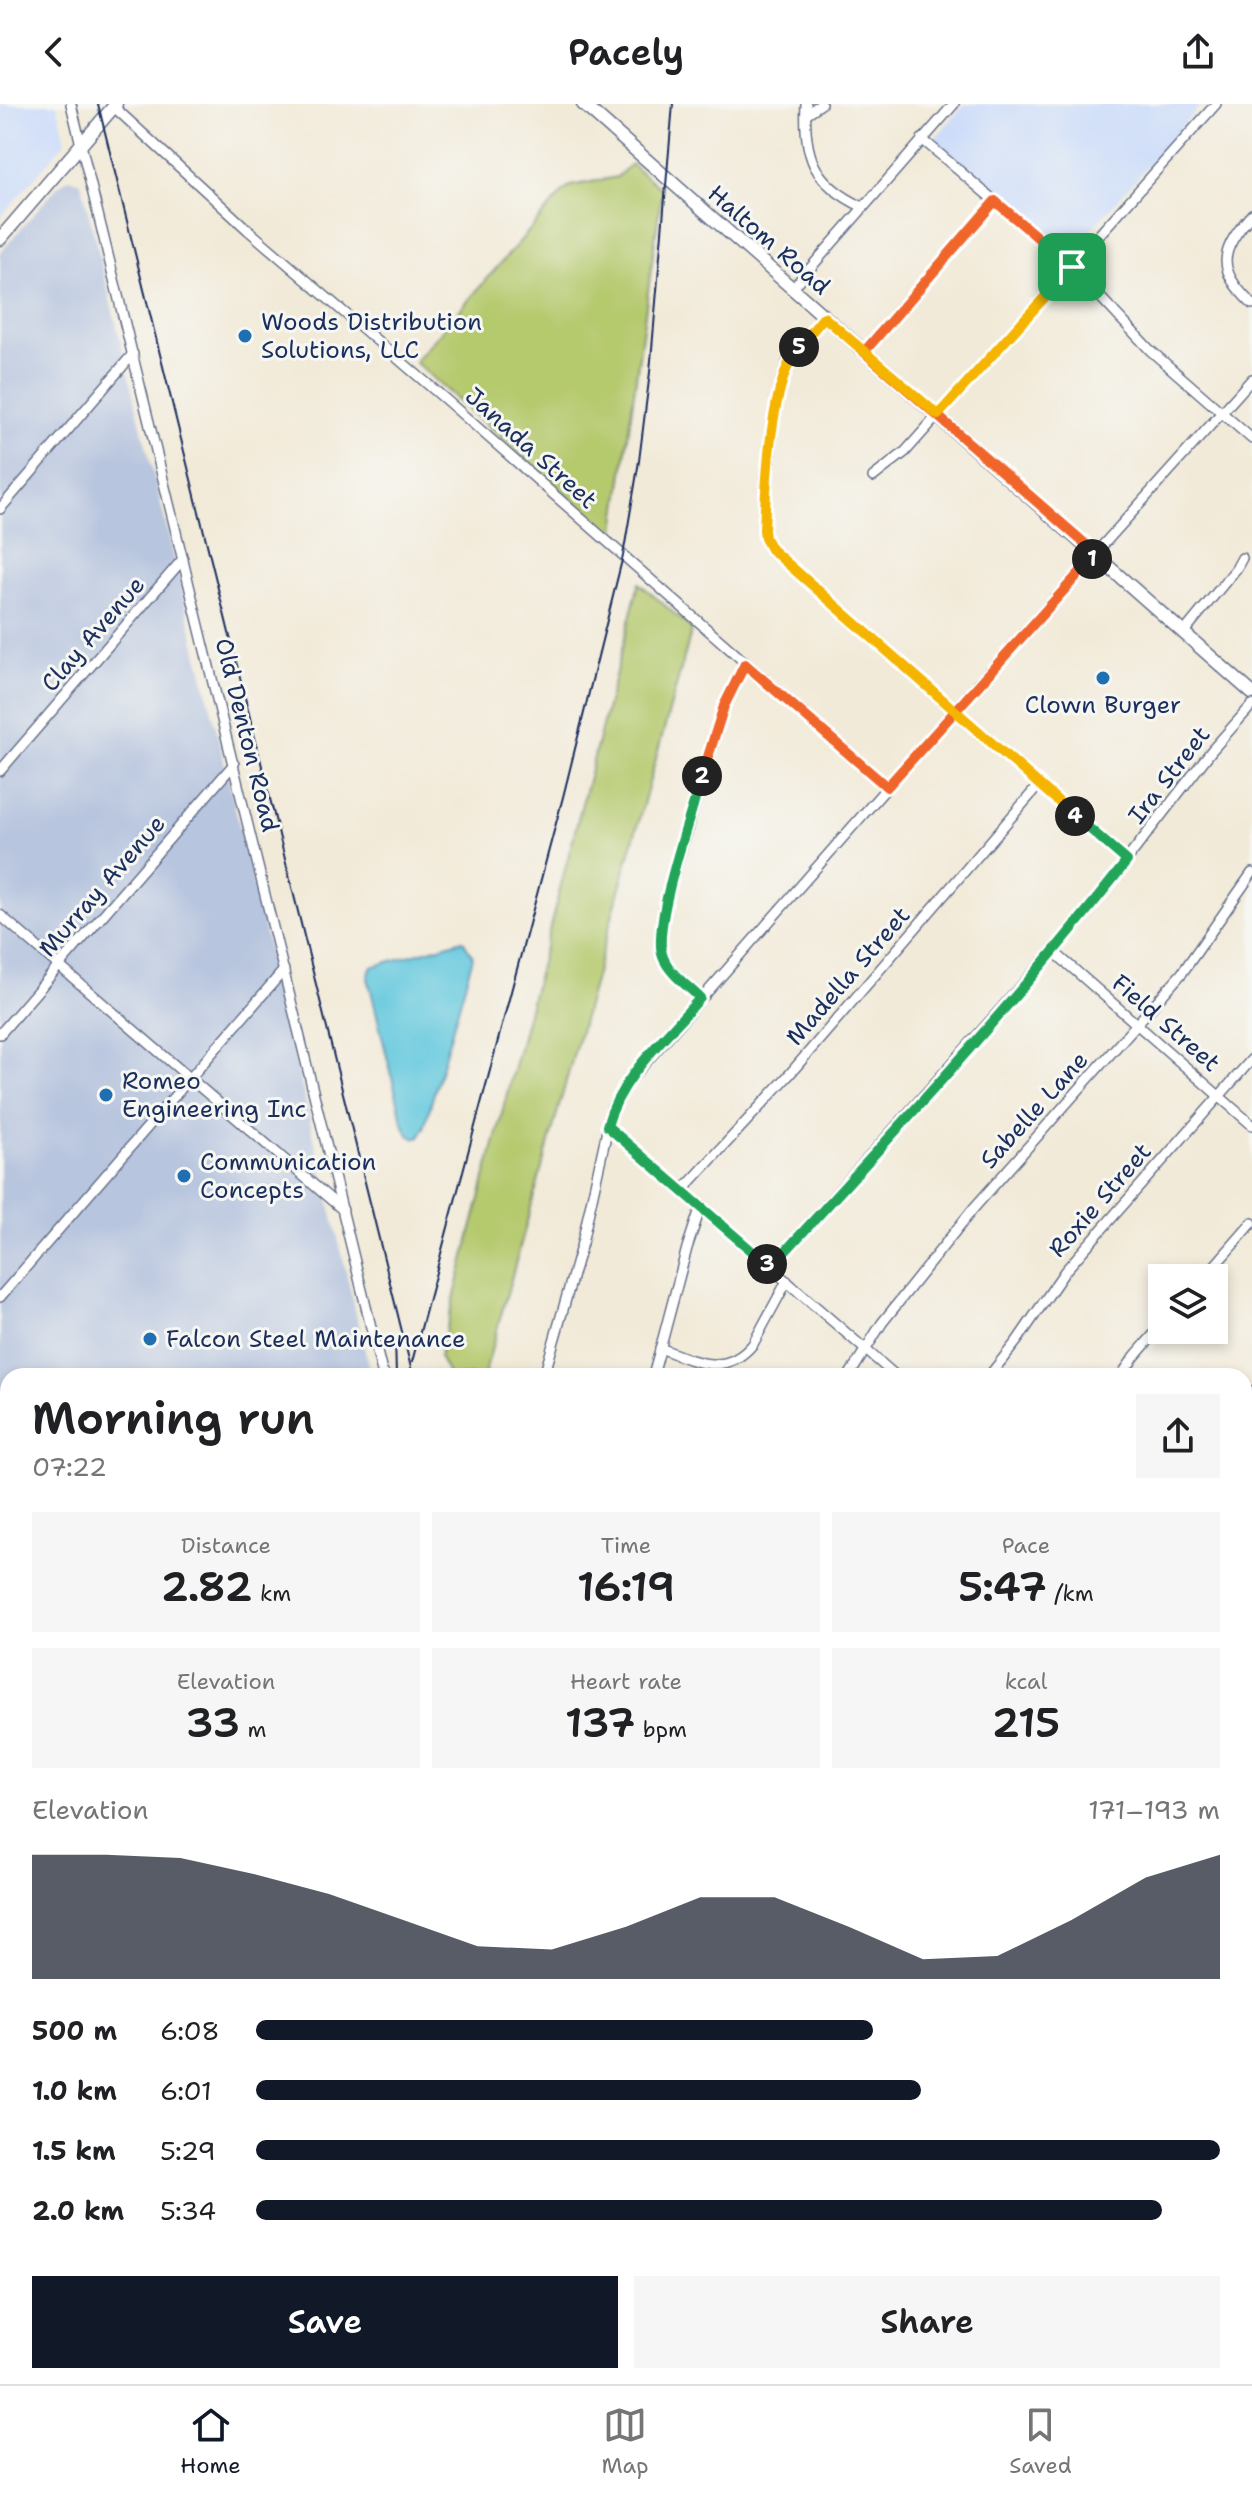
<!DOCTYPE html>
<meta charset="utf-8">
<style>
:root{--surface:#fff;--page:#f6f6f6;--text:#202124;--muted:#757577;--line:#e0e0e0;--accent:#111827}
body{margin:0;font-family:"Shantell Sans",sans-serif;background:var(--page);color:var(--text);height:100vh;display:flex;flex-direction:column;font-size:30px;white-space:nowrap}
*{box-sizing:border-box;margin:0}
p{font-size:26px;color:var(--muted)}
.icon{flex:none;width:44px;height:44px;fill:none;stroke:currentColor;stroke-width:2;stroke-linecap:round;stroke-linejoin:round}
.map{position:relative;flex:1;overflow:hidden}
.drawer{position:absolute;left:0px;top:1264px;width:1252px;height:1016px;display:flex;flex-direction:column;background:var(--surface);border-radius:24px 24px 0 0;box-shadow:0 4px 12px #0003}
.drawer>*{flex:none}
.controls{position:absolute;left:1148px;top:1160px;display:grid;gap:16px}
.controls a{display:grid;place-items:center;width:80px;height:80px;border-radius:0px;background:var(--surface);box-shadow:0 4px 12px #0003;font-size:40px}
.pin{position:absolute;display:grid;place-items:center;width:68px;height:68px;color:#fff;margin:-34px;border-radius:16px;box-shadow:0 4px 12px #0006}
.km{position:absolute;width:40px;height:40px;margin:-20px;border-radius:50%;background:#222;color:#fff;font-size:22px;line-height:40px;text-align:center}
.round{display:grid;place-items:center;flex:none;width:84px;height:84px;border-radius:0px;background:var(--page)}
.head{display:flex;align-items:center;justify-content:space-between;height:136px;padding:0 32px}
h1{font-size:44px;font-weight:600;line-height:60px}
.stats{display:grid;grid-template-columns:repeat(3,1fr);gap:12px;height:136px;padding:8px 32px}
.stats div{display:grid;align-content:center;border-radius:0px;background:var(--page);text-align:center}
.stats b{font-size:40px;font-weight:600}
.stats small{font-size:22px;font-weight:400}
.stats p{font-size:22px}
.chart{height:224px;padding:16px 32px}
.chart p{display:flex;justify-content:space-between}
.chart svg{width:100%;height:144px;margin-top:8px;fill:var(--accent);opacity:.7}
.action{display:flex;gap:16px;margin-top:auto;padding:16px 32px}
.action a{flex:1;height:92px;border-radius:0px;background:var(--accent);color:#fff;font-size:32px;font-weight:600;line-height:92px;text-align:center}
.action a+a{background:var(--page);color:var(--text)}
ul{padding:0 32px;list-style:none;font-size:26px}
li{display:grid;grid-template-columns:128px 96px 1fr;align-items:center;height:60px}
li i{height:20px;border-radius:10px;background:var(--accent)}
header{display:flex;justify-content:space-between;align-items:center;height:104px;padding:0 32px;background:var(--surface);font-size:36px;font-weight:600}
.tabs{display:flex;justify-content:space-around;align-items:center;height:112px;border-top:2px solid var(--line);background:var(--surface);font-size:22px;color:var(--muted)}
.tabs a{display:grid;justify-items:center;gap:4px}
.tabs .current{color:var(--accent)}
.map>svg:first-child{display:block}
.built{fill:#cbdbf9}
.industrial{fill:#b7c5de}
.green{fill:#b5c96d;stroke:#687c66;stroke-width:2}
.water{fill:#60c7dd;stroke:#3e7b9e;stroke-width:2}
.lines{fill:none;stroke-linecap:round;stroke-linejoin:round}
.minor-casing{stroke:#667089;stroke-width:12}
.major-casing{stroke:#667089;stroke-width:15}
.minor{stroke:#fff;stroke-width:9}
.major{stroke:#fff;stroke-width:12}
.rail{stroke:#1b2f5e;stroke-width:2}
.split-1-casing{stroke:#fff;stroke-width:16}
.split-2-casing{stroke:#fff;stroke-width:16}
.split-3-casing{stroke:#fff;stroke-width:16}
.split-4-casing{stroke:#fff;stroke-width:16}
.split-5-casing{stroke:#fff;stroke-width:16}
.split-6-casing{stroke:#fff;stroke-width:16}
.split-1{stroke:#f0652b;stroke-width:10}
.split-2{stroke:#f0652b;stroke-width:10}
.split-3{stroke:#22a559;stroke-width:10}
.split-4{stroke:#22a559;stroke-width:10}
.split-5{stroke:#f5b400;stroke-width:10}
.split-6{stroke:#f5b400;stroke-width:10}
.poi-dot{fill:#1f6fb2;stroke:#f6f6f2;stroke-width:3}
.labels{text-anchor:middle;stroke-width:6;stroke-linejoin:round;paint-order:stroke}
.street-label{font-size:24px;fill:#1b2f5e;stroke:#f6f6f2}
.poi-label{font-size:24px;fill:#1b2f5e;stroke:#f6f6f2;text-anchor:start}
</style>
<header><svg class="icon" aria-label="back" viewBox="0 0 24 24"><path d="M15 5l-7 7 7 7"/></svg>Pacely<svg class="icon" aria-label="share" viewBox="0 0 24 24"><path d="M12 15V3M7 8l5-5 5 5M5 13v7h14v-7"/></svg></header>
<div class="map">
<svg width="1252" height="2280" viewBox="0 0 1252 2280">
<rect width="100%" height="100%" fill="#f6f6f2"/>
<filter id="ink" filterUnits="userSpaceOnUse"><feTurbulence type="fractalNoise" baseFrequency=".0125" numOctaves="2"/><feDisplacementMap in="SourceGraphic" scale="16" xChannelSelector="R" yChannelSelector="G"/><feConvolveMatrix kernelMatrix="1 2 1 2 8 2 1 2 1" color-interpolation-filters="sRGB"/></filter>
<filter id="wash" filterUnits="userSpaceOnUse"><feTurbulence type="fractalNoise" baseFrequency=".006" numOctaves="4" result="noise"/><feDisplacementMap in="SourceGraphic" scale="32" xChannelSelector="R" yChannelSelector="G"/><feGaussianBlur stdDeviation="1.8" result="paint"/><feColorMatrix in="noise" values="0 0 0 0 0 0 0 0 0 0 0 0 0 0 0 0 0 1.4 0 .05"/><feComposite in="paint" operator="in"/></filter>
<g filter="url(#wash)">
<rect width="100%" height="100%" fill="#f2ead8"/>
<g class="built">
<path d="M0 0H57L66 37 0 114Z"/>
<path d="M965 0H1202L1068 152 934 35Z"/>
</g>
<g class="industrial">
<path d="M69 74 81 78 210 599 369 1264 362 1272H8V1597L0 1590V149L58 82Z"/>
<path d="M0 1831 8 1838V2140L0 2133Z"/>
</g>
<g class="green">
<path d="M631 60 662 86 614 433 416 259 417 255 563 88 571 82 617 73Z"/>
<path d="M639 479 692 525 484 1272H449L439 1253Z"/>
</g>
<path class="water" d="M463 836 473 853 424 1024 419 1034C407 1035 405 1025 402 1015L368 874 371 863Z"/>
</g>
<g filter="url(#ink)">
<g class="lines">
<defs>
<g id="minor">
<path d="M71 0 383 1272"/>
<path d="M806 0C803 53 814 80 863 103"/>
<path d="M114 3 248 126 445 295 887 683"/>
<path d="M806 10 821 0"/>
<path d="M922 35 1072 163 1150 246 1252 335"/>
<path d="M1252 110C1220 147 1215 164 1252 200"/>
<path d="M792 185 954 0"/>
<path d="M824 213 788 257 781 277 773 322 764 407 765 434 771 445 1127 757"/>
<path d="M864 248 995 97"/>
<path d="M873 373 905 348 1216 0"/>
<path d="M0 405 133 250"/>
<path d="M1184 528 1236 465 1242 454"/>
<path d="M0 667 183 455"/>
<path d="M0 811 343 1106"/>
<path d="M1053 847 1252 1021"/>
<path d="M700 894C661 855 654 857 665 800L724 602 745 560"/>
<path d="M0 930 234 660"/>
<path d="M607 1022 896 1272"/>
<path d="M683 1086 788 972 1039 681"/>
<path d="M771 1163 1080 816 1212 646 1252 601"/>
<path d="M1204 1174 1252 1119"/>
<path d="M0 1193 284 866"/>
<path d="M660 1244C694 1257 725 1274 753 1240L787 1177"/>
<path d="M544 1272 582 1139 612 1004 624 983 954 607 1252 275"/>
<path d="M653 1272 687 1144 701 1102"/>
<path d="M849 1272 882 1219 973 1105 1182 869 1252 769"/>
<path d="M989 1272 1017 1237 1065 1167 1252 955"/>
<path d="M1121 1272 1135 1252 1162 1221"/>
<path d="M1244 1296 1252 1287"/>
<path d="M1244 1401 1252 1409"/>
<path d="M1244 1515 1252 1506"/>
<path d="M1244 1576 1252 1583"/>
<path d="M1244 1723 1252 1730"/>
<path d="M1244 1761 1252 1752"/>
<path d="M1244 1903 1252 1910"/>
<path d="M1244 2000 1252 2007"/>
<path d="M1244 2148 1252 2139"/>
<path d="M1244 2238 1252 2245"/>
<path d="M0 2254 8 2245"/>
<path d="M606 2272V2280"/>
<path d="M710 2272 711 2280"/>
<path d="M754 2272 764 2280"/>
<path d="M909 2272 918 2280"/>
<path d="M1071 2272 1080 2280"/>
<path d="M6 2280 12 2272"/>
<path d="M1128 2280 1135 2272"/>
</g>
<g id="major">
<path d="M583 0 1252 589"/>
<path d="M0 135 116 0"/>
<path d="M383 1272V1271"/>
<path d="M0 1697 8 1688"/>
<path d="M0 2146 8 2153"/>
<path d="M0 2179 8 2186"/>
<path d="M106 2272 114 2280"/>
<path d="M142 2272 151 2280"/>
</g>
</defs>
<use href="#minor" class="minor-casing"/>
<use href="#major" class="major-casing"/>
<use href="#minor" class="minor"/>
<use href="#major" class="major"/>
<g class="rail">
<path d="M98 0 413 1272"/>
<path d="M395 1234 396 1272"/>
<path d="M412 1258 563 693 623 452 639 357 650 268 673 0"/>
<path d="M629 2272V2280"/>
<path d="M149 2280 151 2272"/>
</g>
</g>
</g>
<g class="lines" filter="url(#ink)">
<defs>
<path id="split-1" d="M1072 163 995 97 864 248 1097 450 1092 455"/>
<path id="split-2" d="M702 672 724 602 745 560 887 683 1092 455"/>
<path id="split-3" d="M702 672C692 708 651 823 663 853 669 869 688 882 700 894 667 933 621 971 607 1022L767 1160"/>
<path id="split-4" d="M767 1160 771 1163C892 1031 1016 898 1127 757L1075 712"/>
<path id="split-5" d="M799 243C770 277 766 380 764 426L765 434 771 445 1075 712"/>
<path id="split-6" d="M799 243 824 213 938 311 1072 163"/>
</defs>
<use href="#split-1" class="split-1-casing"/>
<use href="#split-2" class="split-2-casing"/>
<use href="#split-3" class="split-3-casing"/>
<use href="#split-4" class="split-4-casing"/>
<use href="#split-5" class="split-5-casing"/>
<use href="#split-6" class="split-6-casing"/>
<use href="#split-1" class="split-1"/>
<use href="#split-2" class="split-2"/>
<use href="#split-3" class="split-3"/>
<use href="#split-4" class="split-4"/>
<use href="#split-5" class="split-5"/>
<use href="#split-6" class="split-6"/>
</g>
<g class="poi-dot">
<circle cx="245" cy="232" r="8"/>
<circle cx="1103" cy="574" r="8"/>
<circle cx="106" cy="991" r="8"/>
<circle cx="184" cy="1072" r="8"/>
<circle cx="150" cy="1235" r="8"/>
</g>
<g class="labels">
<g class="street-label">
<text transform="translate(769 136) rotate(41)" y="8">Haltom Road</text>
<text transform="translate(531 344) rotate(42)" y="8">Janada Street</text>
<text transform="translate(93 530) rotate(-49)" y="8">Clay Avenue</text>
<text transform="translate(247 631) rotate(76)" y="8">Old Denton Road</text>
<text transform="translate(1169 671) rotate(-52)" y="8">Ira Street</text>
<text transform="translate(102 782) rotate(-49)" y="8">Murray Avenue</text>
<text transform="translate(848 872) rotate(-49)" y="8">Madella Street</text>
<text transform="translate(1166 919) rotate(41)" y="8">Field Street</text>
<text transform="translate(1034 1006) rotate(-48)" y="8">Sabelle Lane</text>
<text transform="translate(1100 1096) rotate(-49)" y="8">Roxie Street</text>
</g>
<g class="poi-label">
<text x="261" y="226">Woods Distribution<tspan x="261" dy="28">Solutions, LLC</tspan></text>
<text x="1103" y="609" text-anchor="middle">Clown Burger</text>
<text x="122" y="985">Romeo<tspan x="122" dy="28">Engineering Inc</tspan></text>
<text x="200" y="1066">Communication<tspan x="200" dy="28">Concepts</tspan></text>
<text x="166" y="1243">Falcon Steel Maintenance</text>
</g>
</g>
</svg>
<div class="controls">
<a><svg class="icon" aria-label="layers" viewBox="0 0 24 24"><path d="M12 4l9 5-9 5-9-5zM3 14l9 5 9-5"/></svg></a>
</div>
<div class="pin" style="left:1072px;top:163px;background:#1e9e55"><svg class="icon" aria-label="arrive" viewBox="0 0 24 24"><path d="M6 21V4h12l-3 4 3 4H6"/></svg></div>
<b class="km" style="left:1092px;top:455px">1</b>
<b class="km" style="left:702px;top:672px">2</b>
<b class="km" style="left:767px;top:1160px">3</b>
<b class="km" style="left:1075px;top:712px">4</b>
<b class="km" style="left:799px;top:243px">5</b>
<section class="drawer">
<div class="head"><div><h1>Morning run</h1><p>07:22</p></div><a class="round"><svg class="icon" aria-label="share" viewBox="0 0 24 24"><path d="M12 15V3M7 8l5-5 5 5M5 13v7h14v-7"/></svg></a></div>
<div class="stats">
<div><p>Distance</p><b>2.82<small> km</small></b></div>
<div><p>Time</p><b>16:19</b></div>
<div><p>Pace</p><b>5:47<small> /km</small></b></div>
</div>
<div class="stats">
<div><p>Elevation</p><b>33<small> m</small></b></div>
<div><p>Heart rate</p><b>137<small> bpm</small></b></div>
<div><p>kcal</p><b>215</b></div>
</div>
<div class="chart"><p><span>Elevation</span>171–193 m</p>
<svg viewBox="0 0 160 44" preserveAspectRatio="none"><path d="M0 44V6L10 6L20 7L30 12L40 18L50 26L60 34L70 35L80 28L90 19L100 19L110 28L120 38L130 37L140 26L150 13L160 6V44z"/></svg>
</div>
<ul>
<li><b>500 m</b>6:08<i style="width:64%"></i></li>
<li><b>1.0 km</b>6:01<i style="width:69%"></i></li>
<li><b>1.5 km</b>5:29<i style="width:100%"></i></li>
<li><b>2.0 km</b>5:34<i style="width:94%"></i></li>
</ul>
<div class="action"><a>Save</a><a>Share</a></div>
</section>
</div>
<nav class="tabs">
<a class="current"><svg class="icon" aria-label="home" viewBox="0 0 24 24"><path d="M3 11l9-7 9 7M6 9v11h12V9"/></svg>Home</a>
<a><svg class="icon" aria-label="map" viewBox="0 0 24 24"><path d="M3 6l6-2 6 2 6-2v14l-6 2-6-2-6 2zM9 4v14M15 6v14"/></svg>Map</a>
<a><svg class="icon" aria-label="saved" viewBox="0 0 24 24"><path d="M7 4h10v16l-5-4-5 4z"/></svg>Saved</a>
</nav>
